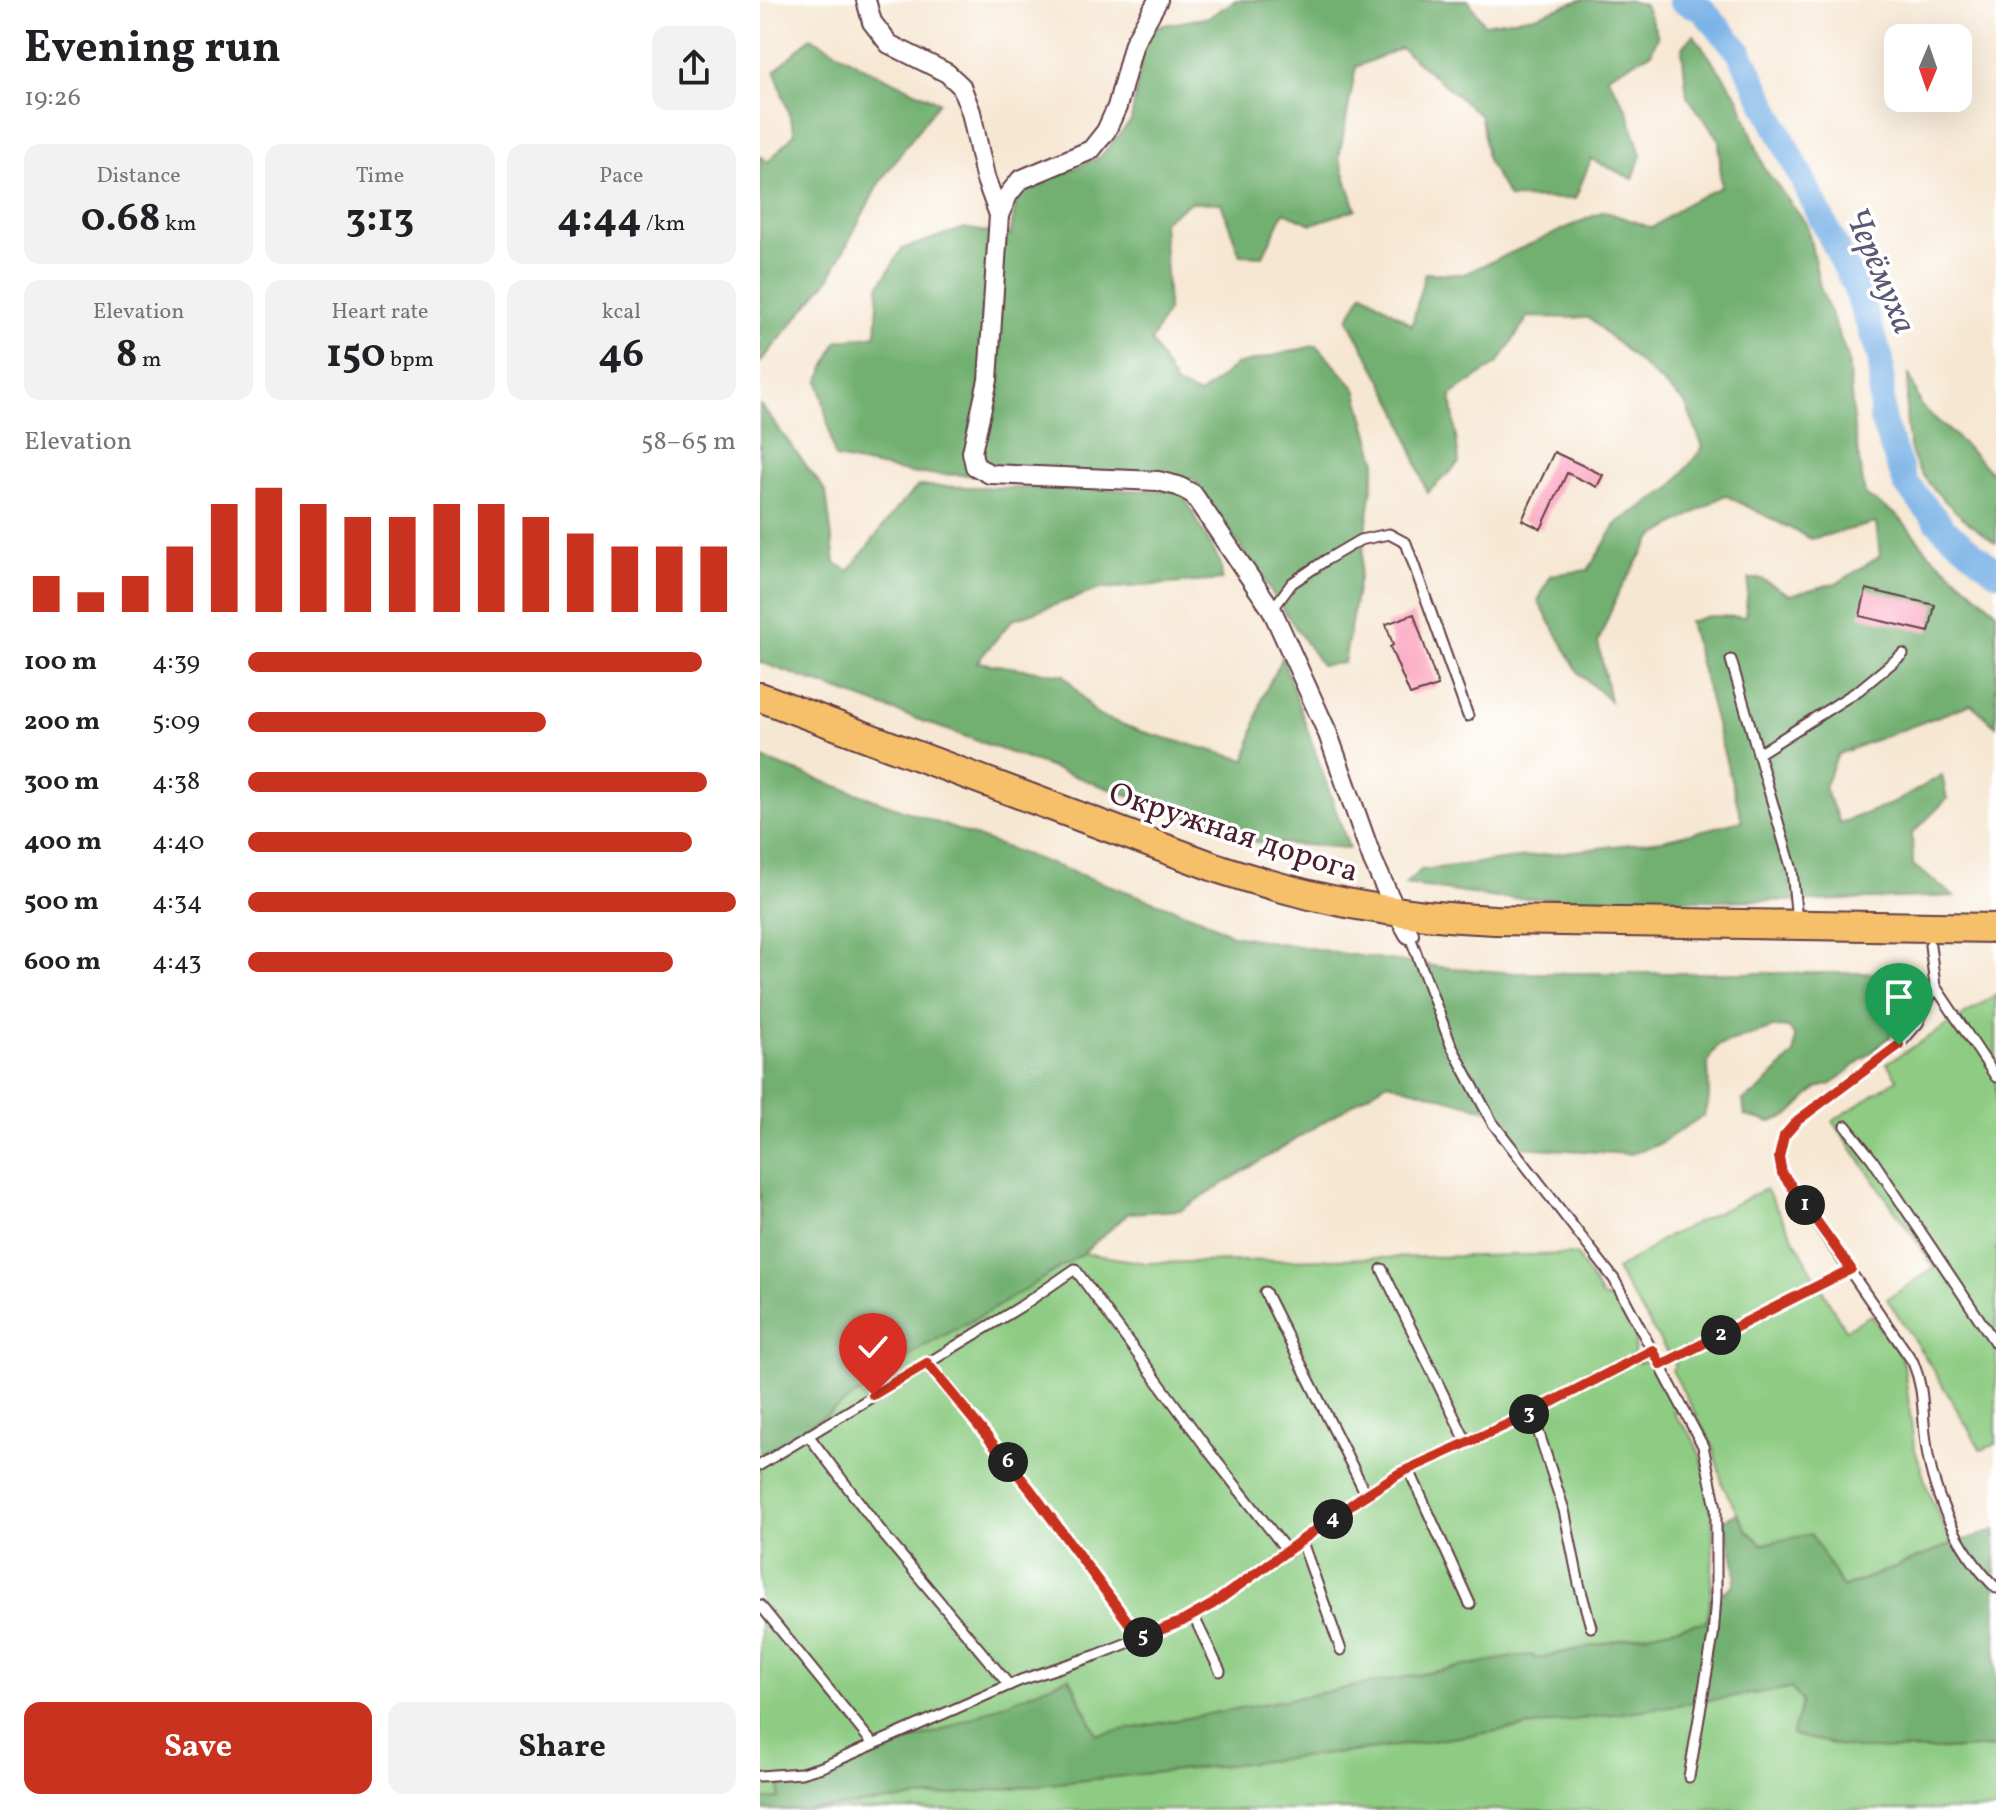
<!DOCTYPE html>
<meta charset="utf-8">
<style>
:root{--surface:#fff;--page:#f2f2f2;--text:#202124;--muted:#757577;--accent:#c8321e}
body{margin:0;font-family:Vollkorn,serif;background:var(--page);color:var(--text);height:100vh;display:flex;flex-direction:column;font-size:30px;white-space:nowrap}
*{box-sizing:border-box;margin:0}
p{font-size:26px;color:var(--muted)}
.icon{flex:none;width:44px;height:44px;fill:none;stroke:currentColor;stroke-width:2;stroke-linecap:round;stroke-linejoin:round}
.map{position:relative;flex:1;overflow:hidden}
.panel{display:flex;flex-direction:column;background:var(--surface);width:760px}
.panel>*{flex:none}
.needle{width:52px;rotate:182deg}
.controls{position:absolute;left:1124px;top:24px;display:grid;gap:16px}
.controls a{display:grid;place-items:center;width:88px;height:88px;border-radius:16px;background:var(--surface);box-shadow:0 8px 32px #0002;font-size:40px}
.pin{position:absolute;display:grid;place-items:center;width:68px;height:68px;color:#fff;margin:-82px -34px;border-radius:50% 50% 50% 0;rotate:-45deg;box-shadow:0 0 8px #0007}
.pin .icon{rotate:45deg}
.km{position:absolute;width:40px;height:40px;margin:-20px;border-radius:50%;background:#222;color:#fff;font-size:22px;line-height:40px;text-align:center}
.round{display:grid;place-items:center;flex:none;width:84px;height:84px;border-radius:16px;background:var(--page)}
.headline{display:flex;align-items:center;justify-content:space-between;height:136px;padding:0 24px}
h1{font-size:44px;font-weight:700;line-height:60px}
.metrics{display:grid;grid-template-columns:repeat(3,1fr);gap:12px;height:136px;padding:8px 24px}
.metrics div{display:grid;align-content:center;border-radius:16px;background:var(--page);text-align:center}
.metrics b{font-size:40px;font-weight:700}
.metrics small{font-size:22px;font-weight:400}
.metrics p{font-size:22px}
.chart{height:224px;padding:16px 24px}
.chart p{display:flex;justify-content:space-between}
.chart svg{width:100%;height:144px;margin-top:8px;stroke:var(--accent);stroke-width:6}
.action{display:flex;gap:16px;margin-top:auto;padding:16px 24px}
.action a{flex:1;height:92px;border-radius:16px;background:var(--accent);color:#fff;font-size:32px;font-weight:700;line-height:92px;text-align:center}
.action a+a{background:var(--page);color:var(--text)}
ul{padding:0 24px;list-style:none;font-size:26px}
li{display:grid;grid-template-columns:128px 96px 1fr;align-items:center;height:60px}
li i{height:20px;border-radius:10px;background:var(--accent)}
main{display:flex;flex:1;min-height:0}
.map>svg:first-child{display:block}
.green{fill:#8ecc83;stroke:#6c7657;stroke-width:2}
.forest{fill:#72b071;stroke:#5e684e;stroke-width:2}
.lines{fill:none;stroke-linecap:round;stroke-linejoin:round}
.river{stroke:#73afe5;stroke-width:26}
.building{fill:#fca4c0}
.service-casing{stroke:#643d44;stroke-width:13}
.minor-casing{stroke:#643d44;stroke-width:22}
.primary-casing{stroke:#643d44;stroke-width:32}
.service{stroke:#fff;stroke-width:9}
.minor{stroke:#fff;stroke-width:18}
.primary{stroke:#f6c06b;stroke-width:28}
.route-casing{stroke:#fff;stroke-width:16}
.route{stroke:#c8321e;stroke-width:10}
.labels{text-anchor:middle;stroke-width:7;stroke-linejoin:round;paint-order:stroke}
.street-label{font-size:32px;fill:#4a1f2b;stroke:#fff}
.water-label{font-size:34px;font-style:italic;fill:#5a5975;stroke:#fff}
</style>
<main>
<section class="panel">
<div class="headline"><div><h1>Evening run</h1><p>19:26</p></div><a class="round"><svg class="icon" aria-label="share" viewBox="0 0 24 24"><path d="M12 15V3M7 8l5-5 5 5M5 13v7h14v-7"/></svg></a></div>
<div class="metrics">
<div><p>Distance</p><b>0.68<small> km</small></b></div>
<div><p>Time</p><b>3:13</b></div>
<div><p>Pace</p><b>4:44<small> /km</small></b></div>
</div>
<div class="metrics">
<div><p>Elevation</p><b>8<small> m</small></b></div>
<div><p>Heart rate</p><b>150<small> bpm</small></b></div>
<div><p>kcal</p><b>46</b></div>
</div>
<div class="chart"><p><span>Elevation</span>58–65 m</p>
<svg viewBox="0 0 160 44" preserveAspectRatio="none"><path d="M5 44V33M15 44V38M25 44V33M35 44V24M45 44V11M55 44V6M65 44V11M75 44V15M85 44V15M95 44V11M105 44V11M115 44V15M125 44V20M135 44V24M145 44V24M155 44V24"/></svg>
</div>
<ul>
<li><b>100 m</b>4:39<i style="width:93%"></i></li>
<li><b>200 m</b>5:09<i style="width:61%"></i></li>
<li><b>300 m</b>4:38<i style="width:94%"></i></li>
<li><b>400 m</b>4:40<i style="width:91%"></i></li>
<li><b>500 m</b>4:34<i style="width:100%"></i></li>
<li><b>600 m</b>4:43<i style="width:87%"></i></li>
</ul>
<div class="action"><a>Save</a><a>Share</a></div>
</section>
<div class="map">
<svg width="1236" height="1810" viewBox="0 0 1236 1810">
<rect width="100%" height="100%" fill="#fff"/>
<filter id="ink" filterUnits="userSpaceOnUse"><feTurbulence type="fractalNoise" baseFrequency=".0125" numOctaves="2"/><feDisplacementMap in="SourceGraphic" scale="16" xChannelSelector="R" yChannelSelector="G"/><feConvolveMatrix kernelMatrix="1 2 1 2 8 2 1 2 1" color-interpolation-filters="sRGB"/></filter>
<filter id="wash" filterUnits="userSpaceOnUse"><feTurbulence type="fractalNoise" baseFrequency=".006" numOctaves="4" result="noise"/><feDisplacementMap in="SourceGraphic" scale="32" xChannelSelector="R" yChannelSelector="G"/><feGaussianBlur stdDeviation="1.8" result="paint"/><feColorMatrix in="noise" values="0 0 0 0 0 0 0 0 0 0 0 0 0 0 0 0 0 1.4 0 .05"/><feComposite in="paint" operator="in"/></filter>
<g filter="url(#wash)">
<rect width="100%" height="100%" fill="#f6e7d2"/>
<g class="green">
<path d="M1236 995V1444L1221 1450 1173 1369 1127 1299 1175 1268 1073 1121 1137 1079 1127 1063Z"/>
<path d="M1006 1189 1085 1330 1111 1315 1140 1355 1144 1366 1154 1446 1170 1496 1192 1544 1082 1588 1002 1544 987 1530 963 1486 953 1447 912 1370 915 1365 856 1270 890 1249 900 1240Z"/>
<path d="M323 1253 386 1263 816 1254 842 1297 854 1301 876 1338 874 1353 878 1363 888 1360 917 1411 913 1412C918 1422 927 1428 932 1437 960 1490 954 1563 948 1621L773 1659 758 1656 337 1735 310 1677 180 1731 137 1744 89 1768 45 1782 20 1785 19 1799H0V1457L109 1387 159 1349 235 1308Z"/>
<path d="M1032 1688 1042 1701 1033 1734 1181 1750 1236 1747V1810H45L616 1749Z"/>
</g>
<g class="forest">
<path d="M476 0H708L724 24 775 16 820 0H867L885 5 898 36 891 53 847 76 867 110 881 155 873 179 831 159 815 199 749 198 727 160 721 116 641 48 596 67 579 157 596 209 552 224 524 212 503 256 480 255 461 203 431 202 403 221 408 309 391 341 416 385 440 395 476 365 557 345 596 389 616 460 600 572 584 663 561 665 434 479 156 474 75 458 59 381 77 341 116 335 119 286 142 249 204 228 250 236 258 193 340 157 371 121 387 28 449 17Z"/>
<path d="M934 35 978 97 1004 168 1047 225 1060 287 1088 358 1094 429 1105 495 1138 516 1169 553 1236 611V726L1211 704 1078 754 1064 787 1080 823 1134 803 1182 775 1187 799 1152 834 1153 865 1194 896 1053 901 737 898 645 884 661 870 902 840 982 821 929 622 948 616 985 617 989 579H1002L1030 595 1079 582 1120 556 1116 523 1051 539 965 495 892 538 858 593 838 642 850 701 819 673 778 601 791 575 828 570 857 523 911 488 943 447 925 403 829 318 768 317 738 363 691 395 699 463 667 493 638 410 588 319 603 292 652 325 665 273 704 274 844 211 892 228 927 203 961 187 959 140 927 96 922 48Z"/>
<path d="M51 37 107 69 179 102 119 183 69 279 0 363V156L8 162 35 133 15 71Z"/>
<path d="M1149 374 1162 407 1194 435 1236 477V543C1210 526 1160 484 1152 454 1144 427 1146 401 1149 374Z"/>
<path d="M0 404 66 492 75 563 89 571 135 511 158 486 421 491 461 564 462 580 340 589 252 620 217 662 304 675 337 715 380 731 486 760 502 698 522 657 589 848 496 842 0 662Z"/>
<path d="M0 758 442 919 472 935 585 954 680 967 756 973H1123L1135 1016 1130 1037 1072 1084 1057 1088 1028 1116 1010 1122 985 1116 983 1100 997 1092 1034 1054 1035 1037 1029 1028 1016 1027 957 1046 948 1061 949 1097 944 1115 897 1145 870 1154 759 1147 742 1114 628 1082 421 1210 369 1213 323 1253 235 1308 159 1349 109 1387 0 1457Z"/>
<path d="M977 1513 987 1530 1002 1544 1051 1534 1083 1588 1192 1544 1235 1530 1236 1747 1181 1750 1097 1749 1032 1735 1042 1701 1031 1688 616 1749 45 1810H0V1799H19L20 1785 45 1782 89 1768 137 1744 180 1731 309 1677 337 1735 758 1656 773 1655 774 1659 947 1621 950 1600C956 1596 968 1591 973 1585 981 1573 967 1537 964 1520Z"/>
</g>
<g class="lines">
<path class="river" d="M921 0 943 10 980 53 1094 284 1121 359 1122 419 1146 484 1184 529 1236 572"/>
</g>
<g id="blocks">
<g class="building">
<path d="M794 452 843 475 837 487 807 473 781 529 762 520Z"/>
<path d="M1106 589 1175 605 1169 632 1100 616Z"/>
<path d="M654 614 678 686 650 695 630 647 633 645 626 624Z"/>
</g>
</g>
</g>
<g filter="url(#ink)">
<use href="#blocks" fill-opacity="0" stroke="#643d44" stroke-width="2"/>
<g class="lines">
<defs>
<g id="service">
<path d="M512 610 532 583 566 560 600 540 629 534 646 543 708 716"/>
<path d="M971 660 1032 870 1037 921"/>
<path d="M998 754 1099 690 1143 654"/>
<path d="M649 934 691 1045 732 1122 854 1279 943 1446 956 1508V1597L953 1636 929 1777"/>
<path d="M1170 945 1175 986 1236 1077"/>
<path d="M1175 986 1158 1023 1139 1045 1038 1120 1024 1136 1019 1157 1022 1173 1153 1362C1164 1389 1162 1406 1165 1434 1170 1490 1196 1548 1236 1588"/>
<path d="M1086 1126 1112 1159 1236 1344"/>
<path d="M622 1269 707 1443"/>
<path d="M505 1292 606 1494"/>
<path d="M167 1363 270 1489 380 1638"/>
<path d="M901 1365 1091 1269"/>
<path d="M772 1412 804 1510 819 1584 831 1627"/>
<path d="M48 1435 124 1535 249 1685"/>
<path d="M0 1465 260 1307 315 1269 454 1458 528 1552"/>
<path d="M649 1470 710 1604"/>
<path d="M542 1542 581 1650"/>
<path d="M0 1605 113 1744"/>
<path d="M433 1615 460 1671"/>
<path d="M0 1776 41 1773 62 1767 261 1680 337 1655 423 1621 453 1604 599 1499 640 1473 757 1420 893 1350"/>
</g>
<g id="minor">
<path d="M106 0 112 22 129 44 187 73 201 86 211 112 225 177 239 215 228 380 212 452 215 466 230 474 398 481 418 486 433 494 512 610 568 734 613 861 637 913 649 934"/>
<path d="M239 215 248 195 260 180 331 150 346 131 357 107 374 43 398 0"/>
</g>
<path id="primary" d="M0 697 457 868C552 900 635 916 735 920L1236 928"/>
</defs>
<use href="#service" class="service-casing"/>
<use href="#minor" class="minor-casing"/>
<use href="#primary" class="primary-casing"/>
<use href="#service" class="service"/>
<use href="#minor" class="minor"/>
<use href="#primary" class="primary"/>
</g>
</g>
<g class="lines" filter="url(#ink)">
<defs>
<path id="route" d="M113 1395 167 1363 270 1489 380 1638 423 1621 453 1604 599 1499 640 1473 757 1420 893 1350 901 1365 1091 1269 1022 1173 1019 1157 1024 1136 1038 1120 1139 1045"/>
</defs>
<use href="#route" class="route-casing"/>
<use href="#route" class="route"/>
</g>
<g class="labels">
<g class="street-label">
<text transform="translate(474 831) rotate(18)" y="11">Окружная дорога</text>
</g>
<g class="water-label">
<text transform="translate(1122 270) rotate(67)" y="12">Черёмуха</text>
</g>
</g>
</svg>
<div class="controls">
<a><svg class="needle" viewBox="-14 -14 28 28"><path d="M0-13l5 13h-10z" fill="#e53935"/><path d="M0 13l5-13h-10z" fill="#757577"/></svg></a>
</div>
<div class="pin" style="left:1139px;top:1045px;background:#1e9e55"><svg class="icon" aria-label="arrive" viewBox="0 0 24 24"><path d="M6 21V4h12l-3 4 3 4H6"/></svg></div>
<div class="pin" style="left:113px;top:1395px;background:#d93025"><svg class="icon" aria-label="check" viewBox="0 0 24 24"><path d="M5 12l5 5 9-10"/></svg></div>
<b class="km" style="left:1045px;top:1205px">1</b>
<b class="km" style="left:961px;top:1335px">2</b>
<b class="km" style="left:769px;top:1414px">3</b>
<b class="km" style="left:573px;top:1519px">4</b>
<b class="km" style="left:383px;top:1637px">5</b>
<b class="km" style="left:248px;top:1462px">6</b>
</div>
</main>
